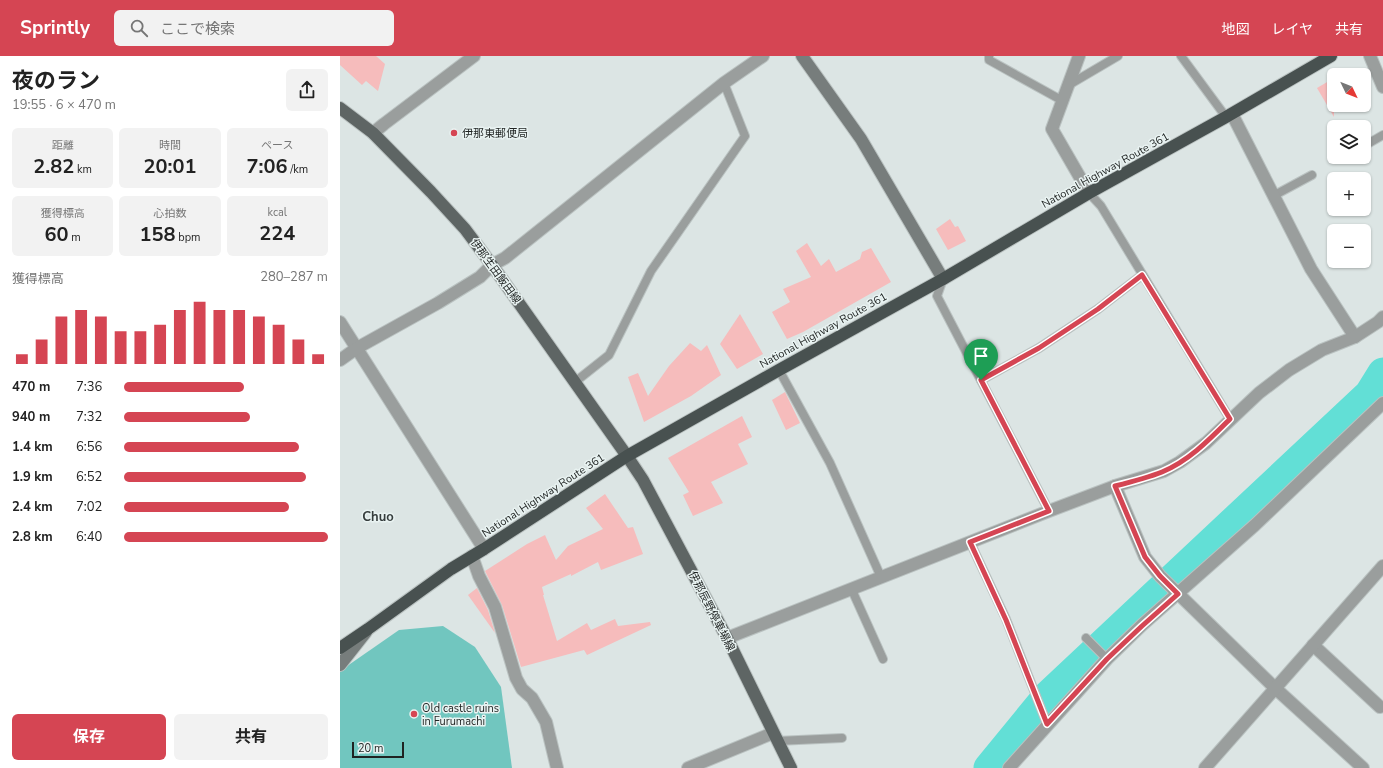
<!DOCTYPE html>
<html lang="ja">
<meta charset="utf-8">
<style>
:root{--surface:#fff;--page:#f2f2f2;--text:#222;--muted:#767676;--accent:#d54553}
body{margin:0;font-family:"Nunito Sans","Noto Sans JP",sans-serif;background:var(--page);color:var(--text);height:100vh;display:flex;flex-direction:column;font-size:15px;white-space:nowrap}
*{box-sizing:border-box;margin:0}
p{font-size:13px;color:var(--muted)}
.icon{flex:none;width:22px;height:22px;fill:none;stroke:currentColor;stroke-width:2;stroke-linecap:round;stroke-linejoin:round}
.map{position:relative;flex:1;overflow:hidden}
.panel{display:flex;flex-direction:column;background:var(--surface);width:340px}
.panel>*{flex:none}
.needle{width:26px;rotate:133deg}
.tools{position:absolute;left:987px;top:12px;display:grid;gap:8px}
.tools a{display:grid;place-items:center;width:44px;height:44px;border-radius:6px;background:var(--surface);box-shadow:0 1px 3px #0004;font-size:20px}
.scale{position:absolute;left:12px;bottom:10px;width:52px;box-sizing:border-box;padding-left:4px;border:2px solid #1f2322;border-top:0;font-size:11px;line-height:14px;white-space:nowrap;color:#1f2322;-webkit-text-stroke:3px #e9f3f2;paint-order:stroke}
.pin{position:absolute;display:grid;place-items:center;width:34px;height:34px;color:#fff;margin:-41px -17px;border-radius:50% 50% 50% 0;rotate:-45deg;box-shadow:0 0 4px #0007}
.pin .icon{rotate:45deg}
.round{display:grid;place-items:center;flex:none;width:42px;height:42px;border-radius:6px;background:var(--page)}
.head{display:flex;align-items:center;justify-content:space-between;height:68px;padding:0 12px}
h1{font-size:22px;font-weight:700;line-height:30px}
.stats{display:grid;grid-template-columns:repeat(3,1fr);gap:6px;height:68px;padding:4px 12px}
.stats div{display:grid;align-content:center;border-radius:6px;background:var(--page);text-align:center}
.stats b{font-size:20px;font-weight:700}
.stats small{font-size:11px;font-weight:400}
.stats p{font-size:11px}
.chart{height:112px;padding:8px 12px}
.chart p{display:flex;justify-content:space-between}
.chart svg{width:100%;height:72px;margin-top:4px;stroke:var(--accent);stroke-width:6}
.action{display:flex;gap:8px;margin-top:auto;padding:8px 12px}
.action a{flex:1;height:46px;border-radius:6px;background:var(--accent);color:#fff;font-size:16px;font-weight:700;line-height:46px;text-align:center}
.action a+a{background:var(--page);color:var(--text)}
ul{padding:0 12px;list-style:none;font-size:13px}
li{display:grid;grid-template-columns:64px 48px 1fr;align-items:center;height:30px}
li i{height:10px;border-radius:5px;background:var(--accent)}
header{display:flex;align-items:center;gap:24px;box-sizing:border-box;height:56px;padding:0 20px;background:var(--accent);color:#fff}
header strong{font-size:19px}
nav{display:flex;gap:22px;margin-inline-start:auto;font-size:14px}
.search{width:280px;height:36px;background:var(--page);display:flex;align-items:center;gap:10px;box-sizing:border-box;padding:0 14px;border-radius:6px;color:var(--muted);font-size:15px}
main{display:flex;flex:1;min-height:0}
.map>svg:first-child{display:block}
.green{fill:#71c6bf}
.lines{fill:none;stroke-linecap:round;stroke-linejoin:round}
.river{stroke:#62dfd6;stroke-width:31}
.building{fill:#f6bcbc}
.lane-casing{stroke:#bac2c1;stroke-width:10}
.street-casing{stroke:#bac2c1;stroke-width:14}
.secondary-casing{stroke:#bac2c1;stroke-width:14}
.primary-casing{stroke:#bac2c1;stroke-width:14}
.highway-casing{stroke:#bac2c1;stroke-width:14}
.lane{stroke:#9a9e9d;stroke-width:8}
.street{stroke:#9a9e9d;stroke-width:12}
.secondary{stroke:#777d7c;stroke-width:12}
.primary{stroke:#5e6564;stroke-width:12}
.highway{stroke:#485150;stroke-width:12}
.route-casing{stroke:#fff;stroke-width:8}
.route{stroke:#d54553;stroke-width:5}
.poi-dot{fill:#d54553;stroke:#e9f3f2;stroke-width:1.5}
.labels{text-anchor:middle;stroke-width:3;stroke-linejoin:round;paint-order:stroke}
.poi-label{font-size:11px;fill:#1f2322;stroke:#e9f3f2;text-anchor:start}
.street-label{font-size:11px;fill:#1f2322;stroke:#e9f3f2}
.quarter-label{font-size:13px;font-weight:bold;fill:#363d3d;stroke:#e9f3f2}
</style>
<header>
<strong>Sprintly</strong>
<div class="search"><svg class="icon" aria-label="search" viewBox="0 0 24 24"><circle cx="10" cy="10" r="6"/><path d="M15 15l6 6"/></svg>ここで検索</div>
<nav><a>地図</a><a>レイヤ</a><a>共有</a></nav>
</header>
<main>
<section class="panel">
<div class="head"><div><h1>夜のラン</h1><p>19:55 · 6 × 470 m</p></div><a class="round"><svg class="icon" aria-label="share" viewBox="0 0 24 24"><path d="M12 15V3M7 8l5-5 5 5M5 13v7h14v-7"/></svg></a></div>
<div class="stats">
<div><p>距離</p><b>2.82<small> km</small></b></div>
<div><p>時間</p><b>20:01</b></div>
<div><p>ペース</p><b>7:06<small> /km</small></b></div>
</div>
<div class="stats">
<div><p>獲得標高</p><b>60<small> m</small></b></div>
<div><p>心拍数</p><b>158<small> bpm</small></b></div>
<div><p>kcal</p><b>224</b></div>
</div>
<div class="chart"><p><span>獲得標高</span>280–287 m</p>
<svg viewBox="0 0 160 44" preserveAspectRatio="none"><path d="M5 44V38M15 44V29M25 44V15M35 44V11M45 44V15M55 44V24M65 44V24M75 44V20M85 44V11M95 44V6M105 44V11M115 44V11M125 44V15M135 44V20M145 44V29M155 44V38"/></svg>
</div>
<ul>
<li><b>470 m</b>7:36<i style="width:59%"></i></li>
<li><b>940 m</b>7:32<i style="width:62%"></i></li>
<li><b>1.4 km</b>6:56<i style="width:86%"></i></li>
<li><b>1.9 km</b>6:52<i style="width:89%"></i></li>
<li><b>2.4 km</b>7:02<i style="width:81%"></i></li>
<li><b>2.8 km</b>6:40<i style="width:100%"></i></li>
</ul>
<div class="action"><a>保存</a><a>共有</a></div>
</section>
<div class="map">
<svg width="1043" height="712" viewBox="0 0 1043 712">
<rect width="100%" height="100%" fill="#dce5e4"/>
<path class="green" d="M103 570 135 591 161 631 172 712H0V615L59 574Z"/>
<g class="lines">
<path class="river" d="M649 712 708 640 1030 338 1043 317"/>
</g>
<g class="building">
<path d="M0 0H36L45 8 38 35 26 25 22 29 0 9Z"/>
<path d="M994 22V61L977 32Z"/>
<path d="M610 163 615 171 618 170 626 185 608 194 596 173Z"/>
<path d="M467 187 481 210 489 203 496 216 520 203 522 196 531 192 551 226 463 276 447 283 432 256 450 246 443 233 471 221 456 195Z"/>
<path d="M400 258 423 298 397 313 380 288Z"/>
<path d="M350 287 361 295 367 289 381 319 351 340 304 366 288 321 298 317 308 340 329 310Z"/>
<path d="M445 336 460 367 446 374 432 344Z"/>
<path d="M402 360 412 381 398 388 408 408 371 426 383 447 353 460 343 439 349 436 328 402Z"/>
<path d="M265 438 288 472 293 471 303 498 261 514 258 506 231 520V518L202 531 204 539H203L217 585 247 567 251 574 275 563 278 570 310 566 311 569 247 599 244 594 181 611 162 549 145 515 187 488 205 479 216 504 228 490 263 473 246 452Z"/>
<path d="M137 532 148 554 155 577 128 539Z"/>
</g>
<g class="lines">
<defs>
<g id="lane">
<path d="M649 0V4L723 45"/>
<path d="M841 0 886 61"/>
<path d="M727 30 778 0"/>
<path d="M1024 90 1043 79"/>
<path d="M1003 102 1004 101"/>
<path d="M749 137 761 150 890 363"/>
<path d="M933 140 972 119"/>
<path d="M603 223 597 240 709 455"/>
<path d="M439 314 490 407 541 521"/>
<path d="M641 324 699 292 758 253 802 219"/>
<path d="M235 326 269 299 311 215 405 80 384 27"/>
<path d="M630 486 666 563 707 668"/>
<path d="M511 532 543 603"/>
<path d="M746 582 767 603"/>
<path d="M437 685 502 682"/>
</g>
<g id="street">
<path d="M739 0 712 73 749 137"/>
<path d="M1030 0 1043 31"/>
<path d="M892 58 971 213 1015 281"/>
<path d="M33 77 44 68 134 0"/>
<path d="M0 266 144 493"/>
<path d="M0 304 17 292 98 247 140 221 152 209 165 202 384 27 423 0"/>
<path d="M775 430 805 501 820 520 935 632 1023 712"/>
<path d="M132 500 139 520 155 551 176 622 182 633 192 642 206 666 217 712"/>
<path d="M387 582 709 455 775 430 824 415 840 406 866 387 919 337 949 314 982 294 1015 281 1038 266 1043 261"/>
<path d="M973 589 1040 651"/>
<path d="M348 712 433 677"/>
<path d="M669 712 767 603 802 569 915 469 1043 347"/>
<path d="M865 712 1043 510"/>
</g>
<g id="secondary">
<path d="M462 0 521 83 603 223"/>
<path d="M0 609 26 576"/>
</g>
<path id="primary" d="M0 52 33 77 91 136 125 173 152 209 287 400 303 424 387 582 451 712"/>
<path id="highway" d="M0 592 28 573 111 513 144 493 287 400 439 314 603 223 749 137 886 61 991 0"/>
</defs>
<use href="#lane" class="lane-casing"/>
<use href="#street" class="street-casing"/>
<use href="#secondary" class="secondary-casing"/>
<use href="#primary" class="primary-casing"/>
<use href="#highway" class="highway-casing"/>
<use href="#lane" class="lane"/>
<use href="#street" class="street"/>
<use href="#secondary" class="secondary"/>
<use href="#primary" class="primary"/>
<use href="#highway" class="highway"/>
</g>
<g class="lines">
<defs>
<path id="route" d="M802 219 890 363C870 383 849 405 822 416 807 422 791 426 775 430L805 501 820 520 838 538 802 570 767 603 707 668 666 564 630 486 709 455 641 324 699 292 758 253Z"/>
</defs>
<use href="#route" class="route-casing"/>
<use href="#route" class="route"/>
</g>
<g class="poi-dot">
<circle cx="114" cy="77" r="4"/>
<circle cx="74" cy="658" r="4"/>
</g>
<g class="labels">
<g class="poi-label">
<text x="122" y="81">伊那東郵便局</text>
<text x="82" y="656">Old castle ruins<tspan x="82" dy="13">in Furumachi</tspan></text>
</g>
<g class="street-label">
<text transform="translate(765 114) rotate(-29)" y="4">National Highway Route 361</text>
<text transform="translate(156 215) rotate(54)" y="4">伊那生田飯田線</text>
<text transform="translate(483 274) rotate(-29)" y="4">National Highway Route 361</text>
<text transform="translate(203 439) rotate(-33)" y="4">National Highway Route 361</text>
<text transform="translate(372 555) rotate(63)" y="4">伊那辰野停車場線</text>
</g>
<g class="quarter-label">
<text x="38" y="465">Chuo</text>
</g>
</g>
</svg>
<div class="tools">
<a><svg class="needle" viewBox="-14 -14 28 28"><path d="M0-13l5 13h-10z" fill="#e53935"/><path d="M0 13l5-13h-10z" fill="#767676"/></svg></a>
<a><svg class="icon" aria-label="layers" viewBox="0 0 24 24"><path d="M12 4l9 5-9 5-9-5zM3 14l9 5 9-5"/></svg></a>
<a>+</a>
<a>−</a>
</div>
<div class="scale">20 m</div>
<div class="pin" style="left:641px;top:324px;background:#1e9e55"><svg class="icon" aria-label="arrive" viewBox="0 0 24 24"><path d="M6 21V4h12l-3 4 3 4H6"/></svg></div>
</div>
</main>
